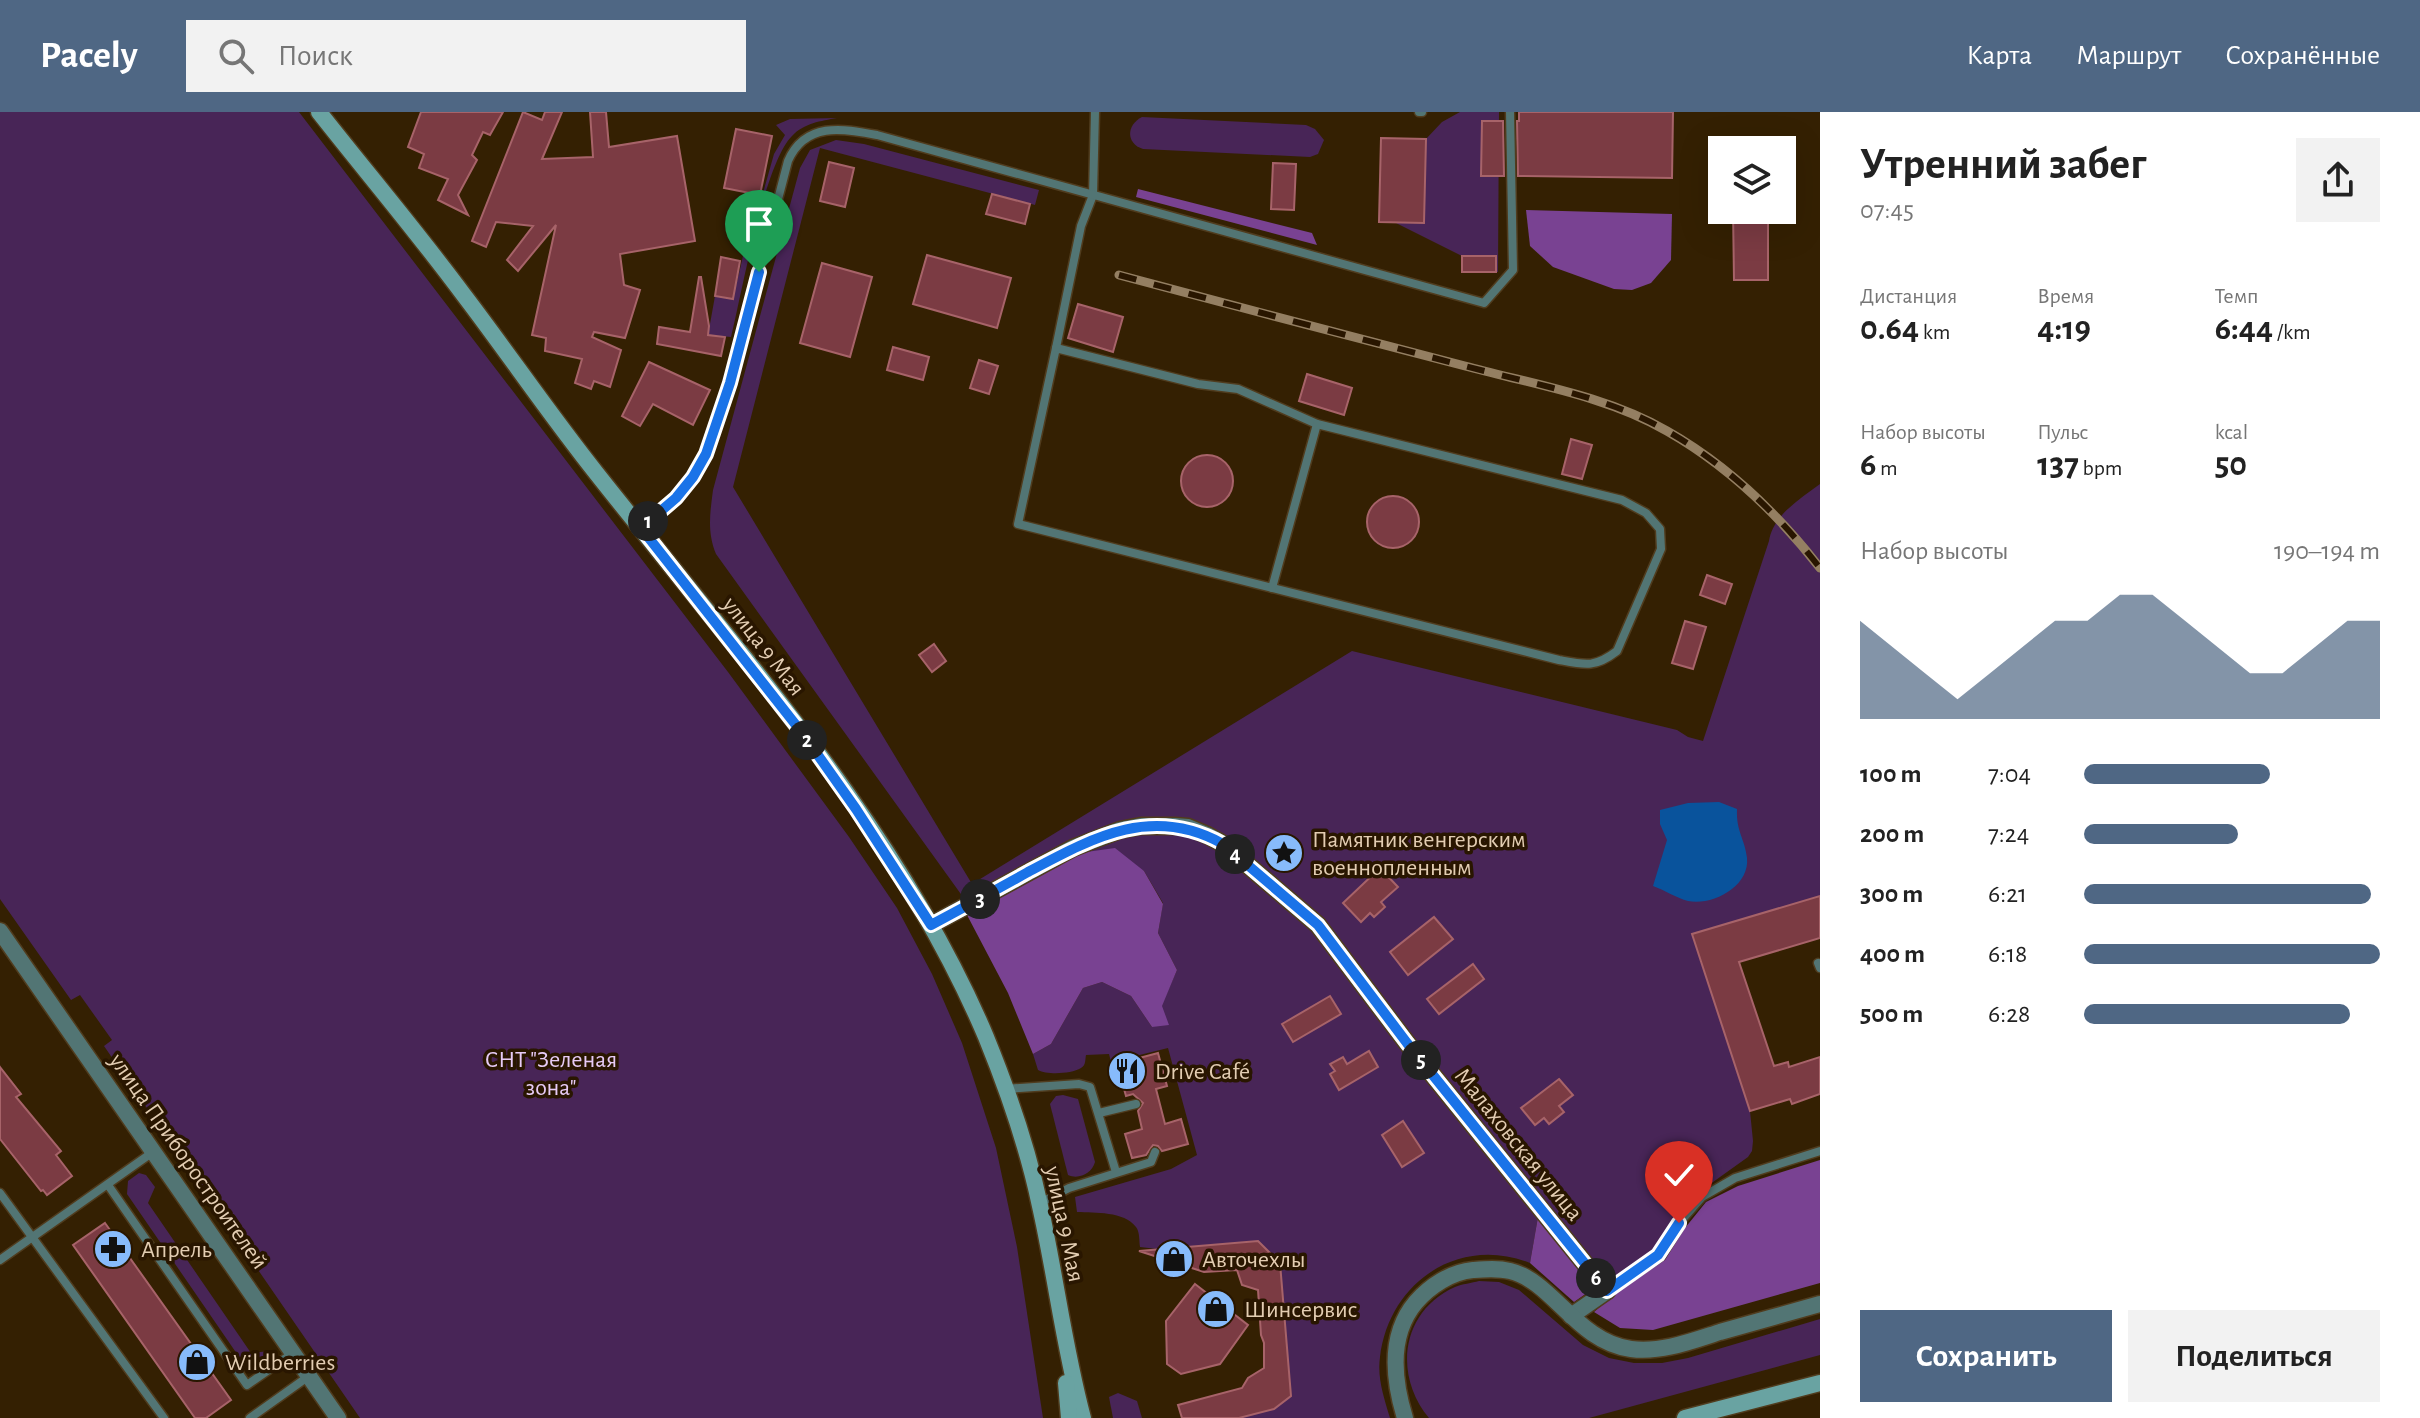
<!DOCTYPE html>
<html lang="ru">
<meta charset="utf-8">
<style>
:root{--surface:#fff;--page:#f2f2f2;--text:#222;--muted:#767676;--accent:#4f6784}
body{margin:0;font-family:"Alegreya Sans",sans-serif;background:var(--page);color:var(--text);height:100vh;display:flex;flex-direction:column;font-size:30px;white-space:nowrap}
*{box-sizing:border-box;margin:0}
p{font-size:26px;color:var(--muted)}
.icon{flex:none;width:44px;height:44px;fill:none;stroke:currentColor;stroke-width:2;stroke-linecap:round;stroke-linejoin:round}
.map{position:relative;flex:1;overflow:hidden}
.panel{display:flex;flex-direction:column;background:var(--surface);width:600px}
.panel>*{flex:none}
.tools{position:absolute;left:1708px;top:24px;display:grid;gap:16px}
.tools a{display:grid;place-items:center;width:88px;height:88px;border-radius:0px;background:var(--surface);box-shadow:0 8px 32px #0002;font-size:40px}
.pin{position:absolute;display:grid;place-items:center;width:68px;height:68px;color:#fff;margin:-82px -34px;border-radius:50% 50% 50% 0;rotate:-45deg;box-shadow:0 0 8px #0007}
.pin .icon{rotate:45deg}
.km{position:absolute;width:40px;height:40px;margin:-20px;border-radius:50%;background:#222;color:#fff;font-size:22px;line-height:40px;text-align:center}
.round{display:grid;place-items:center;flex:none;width:84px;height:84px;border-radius:0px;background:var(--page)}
.head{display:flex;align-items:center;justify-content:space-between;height:136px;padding:0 40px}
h1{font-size:44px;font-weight:600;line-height:60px}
.figures{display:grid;grid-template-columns:repeat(3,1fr);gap:12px;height:136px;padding:8px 40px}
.figures div{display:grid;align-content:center}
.figures b{font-size:34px;font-weight:600}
.figures small{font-size:22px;font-weight:400}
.figures p{font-size:22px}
.chart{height:224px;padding:16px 40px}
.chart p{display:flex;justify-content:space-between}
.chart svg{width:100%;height:144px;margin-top:8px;fill:var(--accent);opacity:.7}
.cta{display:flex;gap:16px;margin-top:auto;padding:16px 40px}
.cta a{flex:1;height:92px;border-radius:0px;background:var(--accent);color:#fff;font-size:32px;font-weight:600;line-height:92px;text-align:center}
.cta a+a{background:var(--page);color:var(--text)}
ul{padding:0 40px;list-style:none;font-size:26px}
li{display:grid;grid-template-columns:128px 96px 1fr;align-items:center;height:60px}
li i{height:20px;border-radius:10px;background:var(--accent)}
header{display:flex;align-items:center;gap:48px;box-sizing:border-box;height:112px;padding:0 40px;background:var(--accent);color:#fff}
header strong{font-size:38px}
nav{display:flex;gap:44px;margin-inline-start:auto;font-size:28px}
.search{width:560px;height:72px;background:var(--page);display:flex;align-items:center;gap:20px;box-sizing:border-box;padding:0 28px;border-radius:0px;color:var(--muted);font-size:30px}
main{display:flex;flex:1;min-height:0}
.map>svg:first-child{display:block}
.green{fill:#482557}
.forest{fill:#794292}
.water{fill:#09539c}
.building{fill:#7b3b43;stroke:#a76369;stroke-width:2}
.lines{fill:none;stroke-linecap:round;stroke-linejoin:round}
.service-casing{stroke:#503c1e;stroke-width:11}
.minor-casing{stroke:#503c1e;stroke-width:19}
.tertiary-casing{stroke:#503c1e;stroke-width:19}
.secondary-casing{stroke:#503c1e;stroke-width:19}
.service{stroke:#527574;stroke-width:8}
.minor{stroke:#527574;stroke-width:16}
.tertiary{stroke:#527574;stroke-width:16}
.secondary{stroke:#69a3a2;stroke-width:16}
.rail-casing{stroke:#947f62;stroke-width:9}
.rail{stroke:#291600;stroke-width:6;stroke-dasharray:18;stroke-linecap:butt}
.route-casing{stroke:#fff;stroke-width:16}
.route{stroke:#1a73e8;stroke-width:10}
.labels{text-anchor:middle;stroke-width:7;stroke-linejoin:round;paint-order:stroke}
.street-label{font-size:24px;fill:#e3cdb2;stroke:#291600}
.poi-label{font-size:24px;fill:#e3cdb2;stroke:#291600;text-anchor:start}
.park-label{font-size:24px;fill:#e7cbf6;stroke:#291600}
</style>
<header>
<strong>Pacely</strong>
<div class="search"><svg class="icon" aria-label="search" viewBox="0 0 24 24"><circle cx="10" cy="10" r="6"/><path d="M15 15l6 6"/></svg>Поиск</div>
<nav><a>Карта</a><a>Маршрут</a><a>Сохранённые</a></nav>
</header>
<main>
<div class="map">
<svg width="1820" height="1306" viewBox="0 0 1820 1306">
<rect width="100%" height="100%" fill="#342002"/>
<g class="green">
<path d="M0 0H299L728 560 849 725 897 796 932 862 962 931 996 1036 1017 1135 1043 1306H360L104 934 112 928 80 883 71 888 0 787Z"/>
<path d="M1460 0H1499L1498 160H1462V144L1396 111H1424L1426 27 1442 10Z"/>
<path d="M1142 5 1306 13 1315 17 1324 28 1318 42 1310 45 1143 37C1126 32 1126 13 1142 5Z"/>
<path d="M837 6C821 9 804 11 792 24 764 52 742 181 731 225L708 223 715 184 733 186C735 175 745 142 744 133 742 121 738 119 745 108L753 105 756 89 761 88 774 42 785 23 776 13 790 7Z"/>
<path d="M836 28 864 32 1039 78 1035 93 820 36 733 375 972 772 1352 539 1677 618 1688 625 1703 629 1769 429C1773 403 1800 387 1820 372V784L1692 823 1750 999 1753 1029 1752 1039 1748 1045 1699 1080 1652 1139 1608 1171 1322 809 1226 729 1140 709 969 786 963 785 716 442C707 420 710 401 713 378L800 56 810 38Z"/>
<path d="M1186 720 1219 738 1312 815 1538 1105 1530 1151C1459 1123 1389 1170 1380 1245 1377 1266 1384 1286 1390 1306H1239L1274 1297 1291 1284 1280 1151 1257 1129 1157 1137 1140 1135C1139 1129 1140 1120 1136 1115 1124 1099 1095 1101 1077 1100L1075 1085 1171 1057 1197 1043 1168 936 1111 950 1109 942 1086 943C1085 948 1086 953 1081 956 1071 962 1047 963 1038 958L1033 942 1051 932 1083 876 1102 870 1131 884 1152 915 1177 858 1158 821 1163 791 1144 759 1079 741 1122 723Z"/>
<path d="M1063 983 1078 987 1095 1050C1092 1061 1079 1068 1068 1063L1050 992 1056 984Z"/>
<path d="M139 1061 146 1063 155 1075 148 1091 251 1241 269 1239 268 1248 258 1258 246 1255 127 1082 128 1069Z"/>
<path d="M1479 1169 1499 1170 1519 1178 1583 1233 1609 1246 1634 1251H1662L1688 1246 1820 1207V1243L1589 1306H1429C1393 1263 1401 1199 1455 1175 1462 1172 1472 1171 1479 1169Z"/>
<path d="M1118 1281 1137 1289 1142 1306H1113L1109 1285Z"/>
</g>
<g class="forest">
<path d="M1138 77 1312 121 1317 133 1136 85Z"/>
<path d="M1526 98 1672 102 1671 148 1651 171 1632 178 1614 177 1553 155 1530 134Z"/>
<path d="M1115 736 1144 759 1163 792 1158 821 1177 858 1162 894 1169 913 1152 915 1131 884 1102 870 1083 876 1051 932 1033 942 1008 881 967 803 1079 741Z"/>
<path d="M1820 1048V1171L1653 1218 1620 1216 1594 1200 1612 1184 1665 1148 1685 1116 1706 1090 1738 1074Z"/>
<path d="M1538 1105 1597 1174 1574 1190 1530 1151Z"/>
</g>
<path class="water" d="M1719 690 1737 697C1736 720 1745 727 1747 746 1750 774 1713 794 1688 789 1677 786 1664 778 1653 774L1667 728 1660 712V698L1688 691Z"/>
<g class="building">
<path d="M421 0H503L490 23 483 20 472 43 477 48 458 83 468 103 438 88 448 67 419 56 424 42 408 35Z"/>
<path d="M523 0 542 8 545 0H562L542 47 593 45 590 0H606L609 35 677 24 695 129 620 142 624 173 640 178 625 226 594 220 592 225 621 238 610 275 594 269 591 277 575 271 582 247 545 239 546 226 532 223 556 113 518 159 507 148 533 114 496 110 486 135 472 129Z"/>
<path d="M1519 0H1673L1672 66 1518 64 1517 9H1519Z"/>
<path d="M1482 9H1503L1504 64H1481Z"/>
<path d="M736 17 772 24 760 83 724 76Z"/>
<path d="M1381 26 1426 27 1424 111 1379 110Z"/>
<path d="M829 50 854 56 845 95 820 89Z"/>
<path d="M1273 51 1296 52 1294 98 1271 97Z"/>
<path d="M992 82 1030 92 1025 112 986 102Z"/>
<path d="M1733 98H1768V168H1734Z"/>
<path d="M927 143 1011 166 997 216 913 192Z"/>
<rect x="1462" y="144" width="34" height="16"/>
<path d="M721 145 740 149 733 187 715 184Z"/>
<path d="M822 151 872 165 850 245 800 231Z"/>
<path d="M699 165H701L709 214 708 223 725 225 721 244 657 232 659 215 690 220Z"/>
<path d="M1078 192 1123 205 1113 240 1068 226Z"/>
<path d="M893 235 929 245 923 268 887 258Z"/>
<path d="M979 248 998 254 989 282 970 276Z"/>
<path d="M649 250 710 278 693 313 653 292 640 314 622 304Z"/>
<path d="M1307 262 1352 276 1344 303 1299 289Z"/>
<path d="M1571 327 1592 333 1582 367 1562 362Z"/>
<circle cx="1207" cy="369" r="26"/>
<circle cx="1393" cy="410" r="26"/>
<path d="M1707 463 1732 472 1725 492 1700 483Z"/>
<path d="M1685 509 1706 515 1693 557 1672 551Z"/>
<path d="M934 532 946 549 932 560 919 543Z"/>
<path d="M1380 756 1398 775 1381 790 1385 795 1374 805 1370 801 1361 810 1343 791Z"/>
<path d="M1820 784V826L1739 850 1774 954 1788 950 1789 955 1820 945V982L1792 992 1790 987 1750 999 1692 822Z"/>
<path d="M1434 805 1453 827 1408 863 1390 840Z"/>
<path d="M1473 852 1484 867 1439 902 1427 887Z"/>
<path d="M1330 884 1341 902 1293 930 1282 912Z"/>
<path d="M1369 939 1378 955 1339 978 1330 962 1335 959 1330 952 1343 945 1347 952Z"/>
<path d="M1158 941 1167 974 1156 977 1165 1012 1181 1007 1188 1032 1162 1039 1158 1034 1153 1033 1146 1043 1132 1046 1125 1022 1142 1017 1138 999 1143 991 1133 982 1126 984 1117 952Z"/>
<path d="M0 955 21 982 16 985 61 1039 56 1043 72 1064 47 1083 43 1078 41 1079 0 1027Z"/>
<path d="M1559 967 1573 983 1559 994 1564 1000 1549 1012 1544 1006 1535 1013 1521 996Z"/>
<path d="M1403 1009 1424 1041 1402 1055 1382 1023Z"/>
<path d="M105 1111 231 1288 206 1306H195L73 1133Z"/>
<path d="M1258 1129 1280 1151 1291 1284 1274 1297 1239 1306H1182L1178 1293 1242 1276 1248 1266 1264 1256V1231L1261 1223 1258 1178 1242 1173 1237 1158 1204 1160 1139 1139Z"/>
<path d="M1195 1172 1248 1213 1220 1252 1181 1262 1167 1252 1166 1209Z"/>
</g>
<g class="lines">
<defs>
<g id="service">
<path d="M1419 0H1422"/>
<path d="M1056 236 1198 272 1238 277 1317 312 1622 388 1646 401 1660 417 1661 437 1617 539C1595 556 1585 553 1559 548L1018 412Z"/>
<path d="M1056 236 1081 114 1093 83 1095 0"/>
<path d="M641 416 676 386 693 365 706 342 730 271 788 49C805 10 842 16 877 23L1484 191 1513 158 1510 0"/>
<path d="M1272 476 1317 312"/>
<path d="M1818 851 1820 856"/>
<path d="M1005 977 1079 972 1090 975 1116 1060"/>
<path d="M1099 1001 1136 992"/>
<path d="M108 1073 247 1273 293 1241"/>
<path d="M0 1081 164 1306"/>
<path d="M1040 1091 1069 1076 1151 1050 1155 1040"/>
<path d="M0 1148 153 1040"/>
<path d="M1608 1179 1658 1143 1679 1111 1702 1085 1735 1066 1820 1039"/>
<path d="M250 1306 309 1264"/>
</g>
<path id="minor" d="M931 813 1073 736 1120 718 1141 714H1175L1188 715 1207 723 1223 732 1318 813 1407 931 1607 1179 1571 1204"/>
<g id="tertiary">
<path d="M0 819 338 1306"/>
<path d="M1405 1306C1393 1267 1388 1223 1416 1190 1430 1174 1451 1160 1473 1158 1486 1157 1498 1156 1510 1159 1553 1169 1577 1230 1631 1237 1661 1241 1692 1229 1720 1220 1753 1211 1787 1201 1820 1192"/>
</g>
<g id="secondary">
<path d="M319 0C367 61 417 120 463 182 508 241 550 303 597 362 736 538 898 716 986 925 1008 979 1028 1037 1040 1094 1056 1165 1064 1236 1083 1306"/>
<path d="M1066 1271 1069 1306"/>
<path d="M1685 1306 1820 1271"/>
</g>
</defs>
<use href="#service" class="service-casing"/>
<use href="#minor" class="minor-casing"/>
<use href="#tertiary" class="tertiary-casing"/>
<use href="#secondary" class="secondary-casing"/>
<use href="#service" class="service"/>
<use href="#minor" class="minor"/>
<use href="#tertiary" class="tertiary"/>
<use href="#secondary" class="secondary"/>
<defs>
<path id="rail" d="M1119 163C1234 194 1350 224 1465 254 1532 272 1607 284 1667 319 1727 353 1778 402 1820 456"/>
</defs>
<use href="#rail" class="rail-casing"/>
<use href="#rail" class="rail"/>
</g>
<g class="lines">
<defs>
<path id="route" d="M759 160 730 271 706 342 693 365 676 386 641 416 803 622 856 697 931 813C963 796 996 778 1028 760 1092 726 1152 692 1223 732L1318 813 1407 931 1607 1179 1658 1143 1679 1111"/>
</defs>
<use href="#route" class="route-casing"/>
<use href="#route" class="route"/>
</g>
<defs>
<symbol id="sight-disc" viewBox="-11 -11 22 22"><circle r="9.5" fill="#87bbfb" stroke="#291600"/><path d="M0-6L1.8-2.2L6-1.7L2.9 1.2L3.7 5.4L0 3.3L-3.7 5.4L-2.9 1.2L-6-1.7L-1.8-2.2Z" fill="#111"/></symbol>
<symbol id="restaurant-disc" viewBox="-11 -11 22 22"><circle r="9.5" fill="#87bbfb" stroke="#291600"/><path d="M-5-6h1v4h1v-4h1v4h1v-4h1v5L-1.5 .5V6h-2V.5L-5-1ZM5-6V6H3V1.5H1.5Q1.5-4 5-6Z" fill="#111"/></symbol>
<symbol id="pharmacy-disc" viewBox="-11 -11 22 22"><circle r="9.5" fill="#87bbfb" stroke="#291600"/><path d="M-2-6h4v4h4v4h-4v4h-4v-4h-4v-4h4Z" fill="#111"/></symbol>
<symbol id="shop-disc" viewBox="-11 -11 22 22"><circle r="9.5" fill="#87bbfb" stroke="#291600"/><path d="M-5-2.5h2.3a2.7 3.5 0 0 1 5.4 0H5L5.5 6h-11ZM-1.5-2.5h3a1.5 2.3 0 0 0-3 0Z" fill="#111"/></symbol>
</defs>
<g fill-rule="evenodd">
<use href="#sight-disc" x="1262" y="719" width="44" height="44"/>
<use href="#restaurant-disc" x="1105" y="937" width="44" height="44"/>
<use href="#pharmacy-disc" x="91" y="1115" width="44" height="44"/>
<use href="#shop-disc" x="1152" y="1125" width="44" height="44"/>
<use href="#shop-disc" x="1194" y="1175" width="44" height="44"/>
<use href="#shop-disc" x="175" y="1228" width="44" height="44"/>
</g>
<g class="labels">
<g class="street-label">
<text transform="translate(764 534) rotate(52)" y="8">улица 9 Мая</text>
<text transform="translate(1519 1032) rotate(51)" y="8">Малаховская улица</text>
<text transform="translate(189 1049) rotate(55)" y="8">улица Приборостроителей</text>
<text transform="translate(1065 1112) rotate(78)" y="8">улица 9 Мая</text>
</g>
<g class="poi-label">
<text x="1312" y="735">Памятник венгерским<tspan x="1312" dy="28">военнопленным</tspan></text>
<text x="1155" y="967">Drive Café</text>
<text x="141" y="1145">Апрель</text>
<text x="1202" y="1155">Авточехлы</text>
<text x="1244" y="1205">Шинсервис</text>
<text x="225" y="1258">Wildberries</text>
</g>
<g class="park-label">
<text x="551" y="955">СНТ "Зеленая<tspan x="551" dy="28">зона"</tspan></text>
</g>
</g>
</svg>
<div class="tools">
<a><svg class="icon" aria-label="layers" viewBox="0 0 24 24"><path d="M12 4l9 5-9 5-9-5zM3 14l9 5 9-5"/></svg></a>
</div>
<div class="pin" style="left:759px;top:160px;background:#1e9e55"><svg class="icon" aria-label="arrive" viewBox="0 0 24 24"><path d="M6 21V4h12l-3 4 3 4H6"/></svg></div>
<div class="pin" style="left:1679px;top:1111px;background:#d93025"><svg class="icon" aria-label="check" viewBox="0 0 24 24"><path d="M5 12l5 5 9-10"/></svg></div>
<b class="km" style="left:648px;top:409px">1</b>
<b class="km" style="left:807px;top:628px">2</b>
<b class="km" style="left:980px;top:787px">3</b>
<b class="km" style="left:1235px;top:742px">4</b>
<b class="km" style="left:1421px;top:948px">5</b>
<b class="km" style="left:1596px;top:1166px">6</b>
</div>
<section class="panel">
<div class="head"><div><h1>Утренний забег</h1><p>07:45</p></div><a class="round"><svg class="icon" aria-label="share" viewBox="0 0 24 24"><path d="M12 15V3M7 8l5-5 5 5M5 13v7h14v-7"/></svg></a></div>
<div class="figures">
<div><p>Дистанция</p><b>0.64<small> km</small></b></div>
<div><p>Время</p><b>4:19</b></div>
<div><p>Темп</p><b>6:44<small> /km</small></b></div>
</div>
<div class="figures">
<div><p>Набор высоты</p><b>6<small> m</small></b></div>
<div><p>Пульс</p><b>137<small> bpm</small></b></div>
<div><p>kcal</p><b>50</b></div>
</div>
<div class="chart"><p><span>Набор высоты</span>190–194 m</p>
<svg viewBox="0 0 160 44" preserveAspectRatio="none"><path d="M0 44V14L10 22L20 30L30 38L40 30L50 22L60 14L70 14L80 6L90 6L100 14L110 22L120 30L130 30L140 22L150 14L160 14V44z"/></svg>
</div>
<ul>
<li><b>100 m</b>7:04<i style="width:63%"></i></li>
<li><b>200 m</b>7:24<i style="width:52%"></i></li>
<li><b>300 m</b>6:21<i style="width:97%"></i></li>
<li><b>400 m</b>6:18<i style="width:100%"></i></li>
<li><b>500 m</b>6:28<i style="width:90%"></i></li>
</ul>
<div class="cta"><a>Сохранить</a><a>Поделиться</a></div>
</section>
</main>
